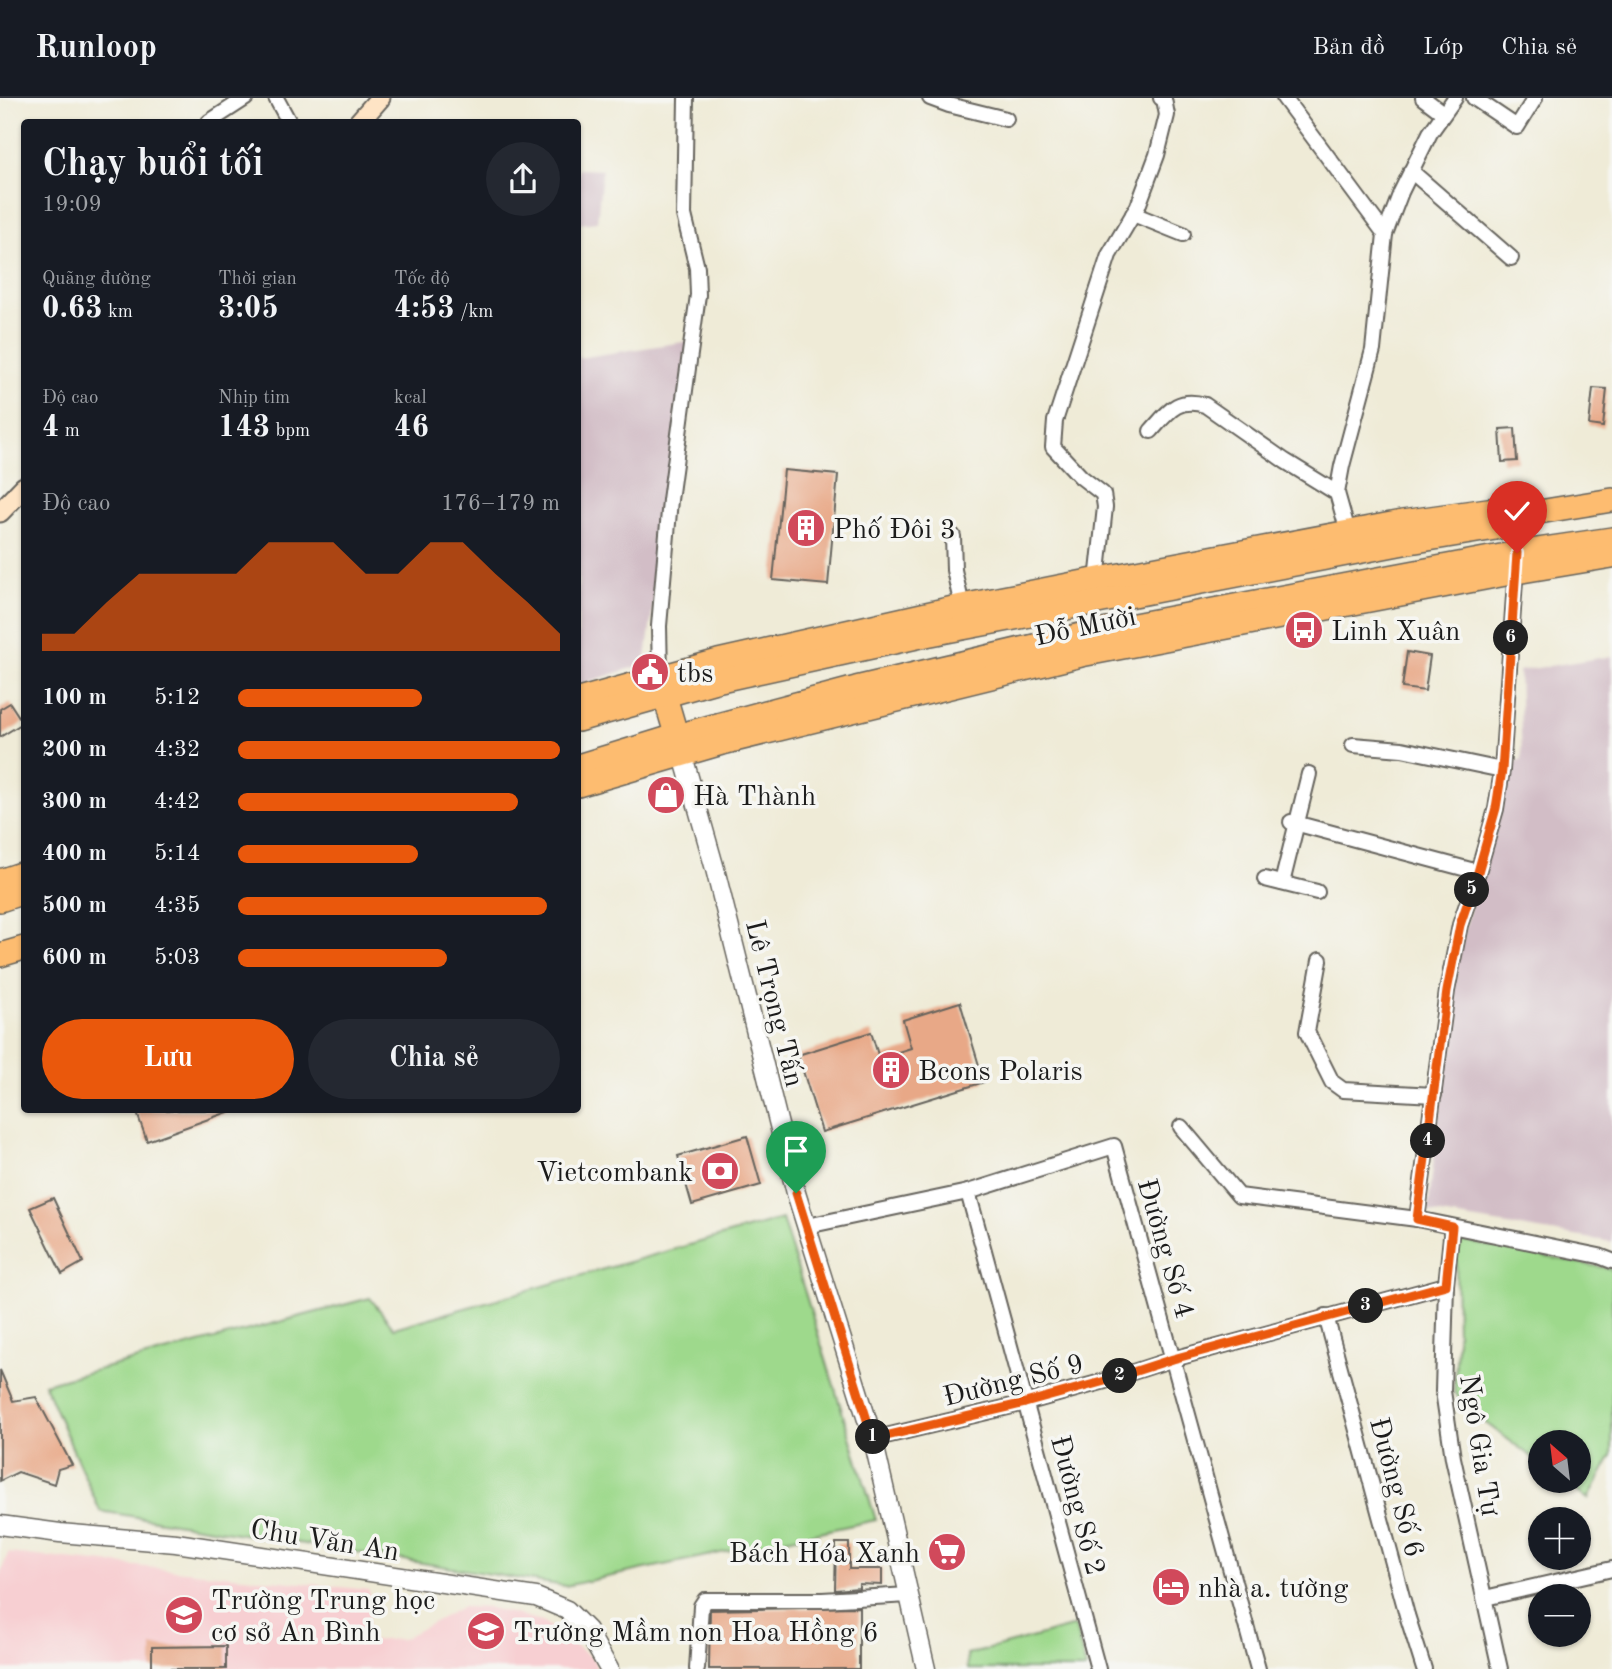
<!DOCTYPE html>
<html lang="vi">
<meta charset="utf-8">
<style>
:root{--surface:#171b24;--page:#242831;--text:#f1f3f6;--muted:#9ea1a6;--line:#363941;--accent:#ea580c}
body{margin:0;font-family:"Old Standard TT",serif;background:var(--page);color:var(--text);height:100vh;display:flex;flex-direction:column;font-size:26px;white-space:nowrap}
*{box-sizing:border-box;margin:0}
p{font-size:23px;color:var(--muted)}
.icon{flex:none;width:38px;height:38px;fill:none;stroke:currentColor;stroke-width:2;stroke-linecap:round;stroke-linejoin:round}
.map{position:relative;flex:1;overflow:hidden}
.drawer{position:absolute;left:21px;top:21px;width:560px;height:994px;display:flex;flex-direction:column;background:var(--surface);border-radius:7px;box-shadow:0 2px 5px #0004}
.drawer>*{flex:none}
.needle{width:46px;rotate:332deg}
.tools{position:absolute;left:1528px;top:1332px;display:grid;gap:14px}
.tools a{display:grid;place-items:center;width:63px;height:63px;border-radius:50%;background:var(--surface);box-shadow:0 2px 5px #0004;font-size:35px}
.pin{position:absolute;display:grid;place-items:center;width:60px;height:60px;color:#fff;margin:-72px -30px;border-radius:50% 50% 50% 0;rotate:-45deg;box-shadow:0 0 7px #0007}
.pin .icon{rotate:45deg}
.km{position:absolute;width:35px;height:35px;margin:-18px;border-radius:50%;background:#222;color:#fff;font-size:19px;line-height:35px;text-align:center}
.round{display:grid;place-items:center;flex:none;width:74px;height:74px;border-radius:37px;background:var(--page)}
.head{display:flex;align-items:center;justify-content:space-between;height:119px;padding:0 21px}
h1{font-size:38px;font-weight:700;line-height:52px}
.metrics{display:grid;grid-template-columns:repeat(3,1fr);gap:10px;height:119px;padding:7px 21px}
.metrics div{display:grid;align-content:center}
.metrics b{font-size:30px;font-weight:700}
.metrics small{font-size:19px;font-weight:400}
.metrics p{font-size:19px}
.chart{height:196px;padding:14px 21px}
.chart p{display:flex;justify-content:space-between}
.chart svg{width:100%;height:126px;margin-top:7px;fill:var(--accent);opacity:.7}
.cta{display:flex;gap:14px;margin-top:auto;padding:14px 21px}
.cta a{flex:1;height:80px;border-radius:42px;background:var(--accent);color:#fff;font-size:28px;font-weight:700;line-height:80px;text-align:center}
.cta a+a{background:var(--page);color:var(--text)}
ul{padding:0 21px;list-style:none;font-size:23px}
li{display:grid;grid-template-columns:112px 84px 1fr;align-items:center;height:52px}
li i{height:18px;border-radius:9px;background:var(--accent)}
header{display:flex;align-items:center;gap:42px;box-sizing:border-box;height:98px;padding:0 35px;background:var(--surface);border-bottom:2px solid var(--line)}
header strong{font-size:33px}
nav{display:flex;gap:38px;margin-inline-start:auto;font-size:24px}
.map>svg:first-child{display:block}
.built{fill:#f7cfd2}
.industrial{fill:#d2bdc6}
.green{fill:#9ed98c;stroke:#5d7a54;stroke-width:2}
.building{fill:#e8a887}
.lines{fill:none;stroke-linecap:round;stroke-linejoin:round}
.minor-casing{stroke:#66645d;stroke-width:18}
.tertiary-casing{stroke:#66645d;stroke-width:21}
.secondary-casing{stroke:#66645d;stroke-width:23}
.trunk-casing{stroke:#66645d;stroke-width:26}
.minor{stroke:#fff;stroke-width:14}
.tertiary{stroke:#fff;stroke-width:18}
.secondary{stroke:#fee4c5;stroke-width:19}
.trunk{stroke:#fdbc6f;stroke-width:23}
.route-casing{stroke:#fff;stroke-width:14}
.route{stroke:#ea580c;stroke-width:9}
.labels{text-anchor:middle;stroke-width:7;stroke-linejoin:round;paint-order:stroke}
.poi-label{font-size:28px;fill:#1c1c1c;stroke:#f6f6f2;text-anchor:start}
.street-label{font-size:28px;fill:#1c1c1c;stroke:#f6f6f2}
</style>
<header>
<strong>Runloop</strong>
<nav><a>Bản đồ</a><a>Lớp</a><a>Chia sẻ</a></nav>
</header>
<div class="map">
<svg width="1612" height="1571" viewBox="0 0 1612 1571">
<rect width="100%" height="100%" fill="#f6f6f2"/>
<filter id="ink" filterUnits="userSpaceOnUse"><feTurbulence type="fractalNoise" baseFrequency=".0143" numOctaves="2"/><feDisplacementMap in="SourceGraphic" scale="14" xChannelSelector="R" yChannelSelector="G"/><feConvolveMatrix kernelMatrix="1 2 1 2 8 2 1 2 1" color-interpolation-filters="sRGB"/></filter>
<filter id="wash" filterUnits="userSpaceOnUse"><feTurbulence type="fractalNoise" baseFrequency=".00686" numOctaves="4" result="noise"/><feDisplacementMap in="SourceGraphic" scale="28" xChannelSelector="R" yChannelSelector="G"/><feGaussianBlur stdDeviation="1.57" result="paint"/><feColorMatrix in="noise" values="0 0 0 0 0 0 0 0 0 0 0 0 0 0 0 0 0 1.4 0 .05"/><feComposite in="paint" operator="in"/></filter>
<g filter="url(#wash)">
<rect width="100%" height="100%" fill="#efebd7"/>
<path class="built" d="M8 1455 369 1492 368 1543 402 1541 462 1509 490 1510 542 1523 593 1561 597 1571H0V1477Z"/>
<g class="industrial">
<path d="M578 71 602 72 597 124 578 126Z"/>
<path d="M690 243 645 566 578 587V255L579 260Z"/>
<path d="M1612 558V1144L1428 1114 1454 879 1504 665 1522 662 1519 573Z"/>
</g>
<g class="green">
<path d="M782 1121 876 1422 565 1488 100 1413 44 1286 370 1200 394 1230Z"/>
<path d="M1456 1142 1612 1171V1357L1588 1401 1564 1383 1578 1382V1344H1540V1365L1471 1314 1454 1294 1457 1248Z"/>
<path d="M1075 1528 1086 1571H968L967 1557Z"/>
</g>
<g id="blocks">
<g class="building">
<path d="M1593 290 1607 291 1603 329 1589 327Z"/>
<path d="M1515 330 1517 363 1502 364 1500 331Z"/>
<path d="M784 372 838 377 828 487 773 482Z"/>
<path d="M1407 554 1430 558 1425 593 1402 590Z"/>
<path d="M10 605 23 625 0 639V611Z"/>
<path d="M960 904 984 984 822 1034 798 957 871 934 879 960 911 950 903 922Z"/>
<path d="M136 1012H231V1013L147 1043Z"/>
<path d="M747 1038 761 1087 692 1107 678 1058Z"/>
<path d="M53 1100 83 1164 62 1176 30 1110Z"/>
<path d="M0 1272 13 1303 36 1299 72 1367 58 1371 54 1386 18 1374 0 1383Z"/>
<path d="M836 1445H849V1471H882V1487L859 1486V1490L835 1492Z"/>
<path d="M859 1509V1571H709L710 1512Z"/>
<path d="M226 1548V1571H152V1549Z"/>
</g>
</g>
</g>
<g filter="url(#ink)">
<use href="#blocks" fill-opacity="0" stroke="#66645d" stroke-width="2"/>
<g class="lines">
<defs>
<g id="minor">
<path d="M276 0 289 24"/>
<path d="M930 0 949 7 1006 21"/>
<path d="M1284 0 1385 136"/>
<path d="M1423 0 1443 15"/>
<path d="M1474 0 1517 29 1535 0"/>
<path d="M209 24 246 0"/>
<path d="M1411 73 1511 160"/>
<path d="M1133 116 1183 136"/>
<path d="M1151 333C1169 313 1177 299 1205 307L1285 363 1337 395"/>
<path d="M1348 434 1337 395 1342 368 1373 252 1385 136 1401 94 1430 35 1455 0"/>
<path d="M953 438 954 472 962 508"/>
<path d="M1099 481 1098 474 1105 409 1103 396 1081 379 1053 349 1055 323 1109 157 1138 108 1157 57 1167 17 1164 1 1161 0"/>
<path d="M660 578 659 528 670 402 698 197 697 170 684 117 686 0"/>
<path d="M1353 647 1402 651 1502 672"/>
<path d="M1291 724 1478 774"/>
<path d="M1265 781 1317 794"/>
<path d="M1282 785 1309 676"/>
<path d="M1320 862 1307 934 1332 984 1343 992 1434 997"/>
<path d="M1181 1029 1239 1098 1417 1121 1599 1158 1612 1163"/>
<path d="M968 1094 1098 1571"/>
<path d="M1417 1121 1447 893 1460 827 1478 774 1496 711 1502 672 1516 468"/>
<path d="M807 1128 968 1094 1114 1048 1258 1571"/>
<path d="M1452 1129 1446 1187 1443 1293 1453 1360 1500 1571"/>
<path d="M1326 1218 1407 1517 1424 1571"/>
<path d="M873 1341 1025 1305 1105 1283 1173 1261 1446 1187"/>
<path d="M1485 1500 1612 1471"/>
<path d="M697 1571 701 1508 705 1502H822L909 1497"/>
</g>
<g id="tertiary">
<path d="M683 658 715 771 796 1095 873 1341 926 1571"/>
<path d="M0 1427 60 1435 176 1445 536 1499 567 1512 587 1532 609 1571"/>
</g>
<g id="secondary">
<path d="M359 24 380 0"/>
<path d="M0 414 24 389"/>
</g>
<g id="trunk">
<path d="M661 585 681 653"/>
<path d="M578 602 718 563 962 508 1099 481 1402 424 1509 409 1539 414"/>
<path d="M578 622 716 583 926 537 1404 445 1508 428 1539 414 1612 402"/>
<path d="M578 668 676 638 856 590 1081 537 1517 455 1612 441"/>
<path d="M578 687 722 645 1081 557 1516 474 1612 458"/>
<path d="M0 783 24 775"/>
<path d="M0 802 24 794"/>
<path d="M0 857 24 850"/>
</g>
</defs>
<use href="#minor" class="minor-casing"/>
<use href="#tertiary" class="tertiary-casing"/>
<use href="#secondary" class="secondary-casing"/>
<use href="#trunk" class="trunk-casing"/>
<use href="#minor" class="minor"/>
<use href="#tertiary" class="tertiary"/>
<use href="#secondary" class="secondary"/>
<use href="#trunk" class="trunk"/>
</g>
</g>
<g class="lines" filter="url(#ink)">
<defs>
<path id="route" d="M796 1095 873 1341 1025 1305 1105 1283 1173 1261 1446 1187 1452 1129 1417 1121 1447 893 1460 827 1478 774 1496 710 1502 672 1517 455"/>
</defs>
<use href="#route" class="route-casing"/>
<use href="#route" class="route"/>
</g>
<defs>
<symbol id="building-disc" viewBox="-11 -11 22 22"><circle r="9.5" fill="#d1495b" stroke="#f6f6f2"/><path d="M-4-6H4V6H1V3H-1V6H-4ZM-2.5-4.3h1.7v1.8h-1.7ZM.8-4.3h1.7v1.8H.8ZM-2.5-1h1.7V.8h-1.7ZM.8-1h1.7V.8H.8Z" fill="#fff"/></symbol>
<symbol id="bus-disc" viewBox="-11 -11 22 22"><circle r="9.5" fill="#d1495b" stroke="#f6f6f2"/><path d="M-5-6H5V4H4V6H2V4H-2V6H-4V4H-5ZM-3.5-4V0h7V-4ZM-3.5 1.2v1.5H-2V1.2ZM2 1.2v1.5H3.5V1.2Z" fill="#fff"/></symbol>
<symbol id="civic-disc" viewBox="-11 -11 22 22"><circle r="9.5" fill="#d1495b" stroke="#f6f6f2"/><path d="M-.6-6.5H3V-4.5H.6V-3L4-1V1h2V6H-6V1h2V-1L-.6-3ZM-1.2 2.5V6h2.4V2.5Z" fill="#fff"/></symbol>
<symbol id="shop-disc" viewBox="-11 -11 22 22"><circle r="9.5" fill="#d1495b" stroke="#f6f6f2"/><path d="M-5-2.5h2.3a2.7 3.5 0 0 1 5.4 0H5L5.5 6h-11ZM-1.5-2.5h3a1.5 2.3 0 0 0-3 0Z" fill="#fff"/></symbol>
<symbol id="bank-disc" viewBox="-11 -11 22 22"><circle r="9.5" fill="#d1495b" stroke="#f6f6f2"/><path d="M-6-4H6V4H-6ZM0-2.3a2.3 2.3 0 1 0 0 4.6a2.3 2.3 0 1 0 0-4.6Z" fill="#fff"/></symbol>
<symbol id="supermarket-disc" viewBox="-11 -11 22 22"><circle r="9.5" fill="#d1495b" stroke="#f6f6f2"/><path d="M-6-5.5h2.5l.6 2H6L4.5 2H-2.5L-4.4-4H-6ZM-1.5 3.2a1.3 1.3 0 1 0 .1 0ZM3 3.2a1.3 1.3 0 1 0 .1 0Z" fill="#fff"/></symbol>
<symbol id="hotel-disc" viewBox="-11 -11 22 22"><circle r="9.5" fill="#d1495b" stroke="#f6f6f2"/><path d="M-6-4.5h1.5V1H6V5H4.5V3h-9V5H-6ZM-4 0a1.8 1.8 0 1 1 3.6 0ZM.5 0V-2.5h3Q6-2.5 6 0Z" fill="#fff"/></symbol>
<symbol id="school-disc" viewBox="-11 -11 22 22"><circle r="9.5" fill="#d1495b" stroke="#f6f6f2"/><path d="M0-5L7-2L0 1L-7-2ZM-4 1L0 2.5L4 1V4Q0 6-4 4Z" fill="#fff"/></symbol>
</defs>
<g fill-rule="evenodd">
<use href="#building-disc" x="784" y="408" width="44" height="44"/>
<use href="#bus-disc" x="1282" y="510" width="44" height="44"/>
<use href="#civic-disc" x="628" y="552" width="44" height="44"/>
<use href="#shop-disc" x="644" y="675" width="44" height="44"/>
<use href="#building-disc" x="869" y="950" width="44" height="44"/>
<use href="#bank-disc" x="698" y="1051" width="44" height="44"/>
<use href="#supermarket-disc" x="925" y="1432" width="44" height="44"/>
<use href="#hotel-disc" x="1149" y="1467" width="44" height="44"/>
<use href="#school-disc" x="162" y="1495" width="44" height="44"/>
<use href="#school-disc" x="464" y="1511" width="44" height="44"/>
</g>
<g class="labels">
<g class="poi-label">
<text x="833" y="440">Phố Đôi 3</text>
<text x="1331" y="542">Linh Xuân</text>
<text x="677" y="584">tbs</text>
<text x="693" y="707">Hà Thành</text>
<text x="918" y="982">Bcons Polaris</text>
<text x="693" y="1083" text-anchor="end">Vietcombank</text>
<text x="920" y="1464" text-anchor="end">Bách Hóa Xanh</text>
<text x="1198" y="1499">nhà a. tường</text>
<text x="211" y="1511">Trường Trung học<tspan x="211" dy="32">cơ sở An Bình</tspan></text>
<text x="513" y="1543">Trường Mầm non Hoa Hồng 6</text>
</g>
<g class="street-label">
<text transform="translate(1085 527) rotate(-12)" y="10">Đỗ Mười</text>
<text transform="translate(776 905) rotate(76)" y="10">Lê Trọng Tấn</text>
<text transform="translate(1167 1150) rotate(74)" y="10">Đường Số 4</text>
<text transform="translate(1013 1281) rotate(-14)" y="10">Đường Số 9</text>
<text transform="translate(1481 1347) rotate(81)" y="10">Ngô Gia Tự</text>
<text transform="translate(1398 1389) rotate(75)" y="10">Đường Số 6</text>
<text transform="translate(1079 1407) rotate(75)" y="10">Đường Số 2</text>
<text transform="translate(325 1441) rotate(9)" y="10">Chu Văn An</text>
</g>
</g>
</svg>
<div class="tools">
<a><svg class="needle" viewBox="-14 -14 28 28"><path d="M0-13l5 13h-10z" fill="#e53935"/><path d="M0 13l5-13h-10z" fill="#9ea1a6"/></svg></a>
<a>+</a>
<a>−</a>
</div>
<div class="pin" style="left:796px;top:1095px;background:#1e9e55"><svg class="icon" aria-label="arrive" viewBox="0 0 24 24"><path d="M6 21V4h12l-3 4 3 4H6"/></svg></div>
<div class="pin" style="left:1517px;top:455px;background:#d93025"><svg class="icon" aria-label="check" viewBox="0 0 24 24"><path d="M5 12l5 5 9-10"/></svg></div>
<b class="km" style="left:873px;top:1339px">1</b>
<b class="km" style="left:1120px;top:1278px">2</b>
<b class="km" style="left:1366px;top:1208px">3</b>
<b class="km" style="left:1428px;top:1043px">4</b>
<b class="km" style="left:1472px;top:792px">5</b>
<b class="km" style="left:1511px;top:540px">6</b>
<section class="drawer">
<div class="head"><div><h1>Chạy buổi tối</h1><p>19:09</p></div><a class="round"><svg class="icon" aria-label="share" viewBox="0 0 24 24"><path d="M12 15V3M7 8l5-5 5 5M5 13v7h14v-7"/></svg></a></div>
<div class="metrics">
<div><p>Quãng đường</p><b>0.63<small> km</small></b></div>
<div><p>Thời gian</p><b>3:05</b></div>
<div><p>Tốc độ</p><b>4:53<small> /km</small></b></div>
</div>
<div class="metrics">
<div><p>Độ cao</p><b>4<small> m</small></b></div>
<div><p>Nhịp tim</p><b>143<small> bpm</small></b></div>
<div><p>kcal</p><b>46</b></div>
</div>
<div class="chart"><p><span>Độ cao</span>176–179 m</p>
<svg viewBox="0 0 160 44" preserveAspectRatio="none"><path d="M0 44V38L10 38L20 27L30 17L40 17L50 17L60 17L70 6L80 6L90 6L100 17L110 17L120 6L130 6L140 17L150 27L160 38V44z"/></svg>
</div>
<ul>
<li><b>100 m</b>5:12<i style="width:57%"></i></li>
<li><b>200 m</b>4:32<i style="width:100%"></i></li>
<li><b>300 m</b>4:42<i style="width:87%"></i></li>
<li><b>400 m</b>5:14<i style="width:56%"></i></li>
<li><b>500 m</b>4:35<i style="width:96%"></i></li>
<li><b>600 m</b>5:03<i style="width:65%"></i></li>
</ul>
<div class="cta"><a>Lưu</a><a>Chia sẻ</a></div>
</section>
</div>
